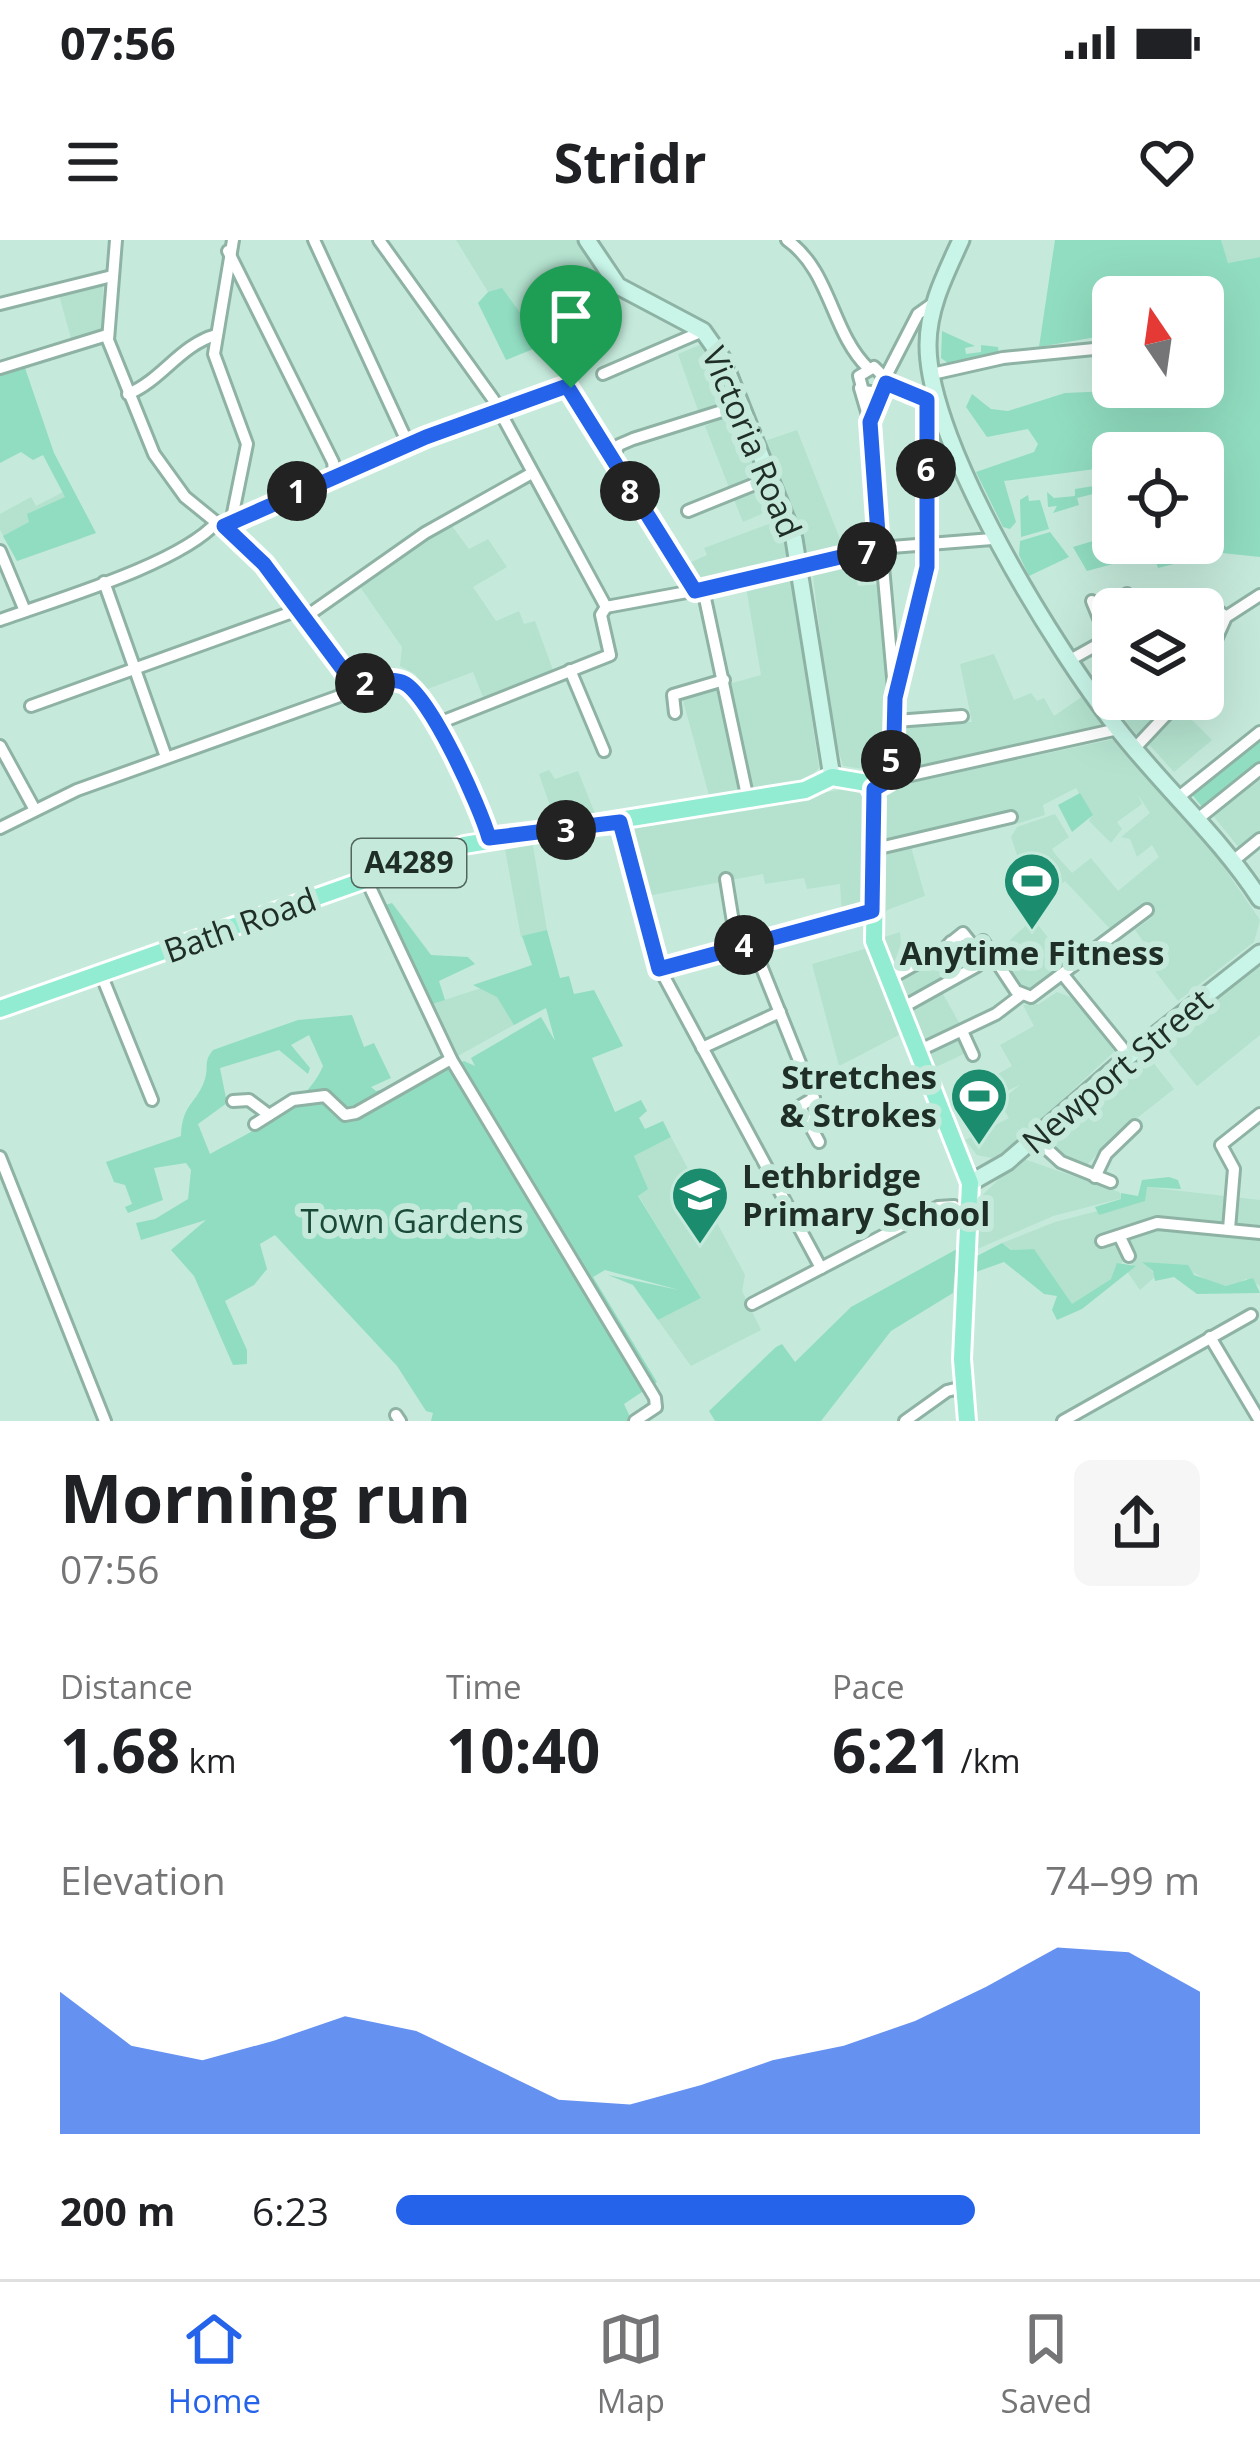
<!DOCTYPE html>
<meta charset="utf-8">
<style>
:root{--surface:#fff;--page:#f6f6f6;--text:#202124;--muted:#757577;--line:#e0e0e0;--accent:#2563eb}
body{margin:0;font-family:"Open Sans",sans-serif;background:var(--page);color:var(--text);height:100vh;display:flex;flex-direction:column;font-size:45px;white-space:nowrap}
*{box-sizing:border-box;margin:0}
p{font-size:39px;color:var(--muted)}
.icon{flex:none;width:66px;height:66px;fill:none;stroke:currentColor;stroke-width:2;stroke-linecap:round;stroke-linejoin:round}
.map{position:relative;height:1181px;overflow:hidden}
.panel{display:flex;flex-direction:column;background:var(--surface);flex:1}
.panel>*{flex:none}
.needle{width:78px;rotate:347deg}
.fabs{position:absolute;left:1092px;top:36px;display:grid;gap:24px}
.fabs a{display:grid;place-items:center;width:132px;height:132px;border-radius:18px;background:var(--surface);box-shadow:0 12px 48px #0002;font-size:60px}
.pin{position:absolute;display:grid;place-items:center;width:102px;height:102px;color:#fff;margin:-123px -51px;border-radius:50% 50% 50% 0;rotate:-45deg;box-shadow:0 0 12px #0007}
.pin .icon{rotate:45deg}
.km{position:absolute;width:60px;height:60px;margin:-30px;border-radius:50%;background:#222;color:#fff;font-size:33px;line-height:60px;text-align:center}
.round{display:grid;place-items:center;flex:none;width:126px;height:126px;border-radius:18px;background:var(--page)}
.overview{display:flex;align-items:center;justify-content:space-between;height:204px;padding:0 60px}
h1{font-size:66px;font-weight:700;line-height:90px}
.metrics{display:grid;grid-template-columns:repeat(3,1fr);gap:18px;height:204px;padding:12px 60px}
.metrics div{display:grid;align-content:center}
.metrics b{font-size:60px;font-weight:700}
.metrics small{font-size:33px;font-weight:400}
.metrics p{font-size:33px}
.chart{height:336px;padding:24px 60px}
.chart p{display:flex;justify-content:space-between}
.chart svg{width:100%;height:216px;margin-top:12px;fill:var(--accent);opacity:.7}
ul{padding:0 60px;list-style:none;font-size:39px}
li{display:grid;grid-template-columns:192px 144px 1fr;align-items:center;height:90px}
li i{height:30px;border-radius:15px;background:var(--accent)}
.status{display:flex;justify-content:space-between;align-items:center;height:84px;padding:0 60px;background:var(--surface);direction:ltr}
.status svg{height:33px;fill:currentColor}
header{display:flex;justify-content:space-between;align-items:center;height:156px;padding:0 60px;background:var(--surface);font-size:54px;font-weight:700}
.tabs{display:flex;justify-content:space-around;align-items:center;height:168px;border-top:3px solid var(--line);background:var(--surface);font-size:33px;color:var(--muted)}
.tabs a{display:grid;justify-items:center;gap:6px}
.tabs .current{color:var(--accent)}
.map>svg:first-child{display:block}
.built{fill:#b4e2cf}
.green{fill:#91ddc1;fill-rule:evenodd}
.lines{fill:none;stroke-linecap:round;stroke-linejoin:round}
.street-casing{stroke:#8eb2a4;stroke-width:16}
.secondary-casing{stroke:#8eb2a4;stroke-width:21}
.primary-casing{stroke:#fff;stroke-width:22}
.street{stroke:#fff;stroke-width:10}
.secondary{stroke:#c8f5e8;stroke-width:15}
.primary{stroke:#91ecd1;stroke-width:16}
.route-casing{stroke:#fff;stroke-width:24}
.route{stroke:#2563eb;stroke-width:15}
.labels{text-anchor:middle;stroke-width:12;stroke-linejoin:round;paint-order:stroke}
.shield{fill:#c5eadb;stroke:#52665e;stroke-width:3}
.shield-label{font-size:30px;font-weight:bold;fill:#202e28}
.street-label{font-size:33px;fill:#202e28;stroke:#c5eadb}
.poi-label{font-size:33px;font-weight:bold;fill:#202e28;stroke:#c5eadb}
.park-label{font-size:33px;fill:#1a4939;stroke:#c5eadb}
</style>
<div class="status"><b>07:56</b><svg viewBox="0 0 49 12"><path d="M0 12V9h3v3zM5 12V6h3v6zM10 12V3h3v9zM15 12V0h3v12zM26 1h20v11H26zM47 4h2v5h-2z"/></svg></div>
<header><svg class="icon" aria-label="menu" viewBox="0 0 24 24"><path d="M4 6h16M4 12h16M4 18h16"/></svg>Stridr<svg class="icon" aria-label="heart" viewBox="0 0 24 24"><path d="M12 20l-8-8c-3-5 5-10 8-4 3-6 11-1 8 4z"/></svg></header>
<div class="map">
<svg width="1260" height="1181" viewBox="0 0 1260 1181">
<rect width="100%" height="100%" fill="#c5eadb"/>
<g class="built">
<path d="M456 0H579L606 53 519 102Z"/>
<path d="M1221 0H1260V17L1227 23Z"/>
<path d="M103 43 102 93 72 102 59 55Z"/>
<path d="M707 102 734 162 700 176 678 114Z"/>
<path d="M737 172 765 236 730 250 705 186Z"/>
<path d="M797 190 840 299 872 296 870 305 807 322 762 202Z"/>
<path d="M768 243 778 267 743 282 733 257Z"/>
<path d="M63 252 83 298 17 321 0 290V274L31 257 36 266Z"/>
<path d="M782 279 789 317 783 326 707 342 697 340 687 324 707 315 704 308Z"/>
<path d="M449 282 469 309 488 299 507 327 473 347 496 381 519 371 524 384 535 381 553 430 483 457 473 432 425 450 415 434 400 426 402 407 358 344Z"/>
<path d="M850 319V339L856 338 858 346 880 344 892 450 890 533 843 526 831 483 812 328Z"/>
<path d="M791 337 819 528 808 540 710 559 682 457 761 435 746 347Z"/>
<path d="M994 414 1014 460 1031 453 1037 461 1044 458 1054 476 1086 454 1105 487 897 535 898 484 972 482 960 424Z"/>
<path d="M1113 427V459H1176L1139 497 1092 442Z"/>
<path d="M1170 477 1192 480 1212 500 1174 532 1145 500Z"/>
<path d="M1114 499 1210 607 1260 680 1254 702 1178 761 1152 727 1153 715 1135 690 1152 677 1144 665 1112 691 1065 641 1043 659 1020 624 1011 597 1017 587 1055 574 1069 597 1052 609 1056 615 1072 633 1091 618 1118 651 1159 617 1152 605 1137 617 1130 599 1121 597 1150 573 1138 555 1142 564 1117 582 1122 589 1111 603 1089 581 1092 575 1076 548 1043 565 1045 575 1016 584 1010 573 882 603 884 554 891 547Z"/>
<path d="M549 530 555 539 578 531 596 576 556 583 539 534Z"/>
<path d="M1260 533V594L1240 609 1211 573Z"/>
<path d="M856 547 868 553 867 667 842 673 840 644 807 649 804 638 765 644 763 634 642 657 627 586Z"/>
<path d="M532 600 547 690 521 697 504 604Z"/>
<path d="M911 607 925 656 887 670 881 682 885 615Z"/>
<path d="M1033 679 1070 724 1027 752 997 712Z"/>
<path d="M900 692 901 704 906 701 912 712 921 707 925 715 893 732 881 698Z"/>
<path d="M868 708 899 795 839 826 812 724Z"/>
<path d="M938 717 955 738 905 764 896 741Z"/>
<path d="M1260 722V795L1197 846 1159 799Z"/>
<path d="M534 731 546 767 458 816 429 765Z"/>
<path d="M942 752 962 788 923 806 907 769Z"/>
<path d="M1057 752 1073 758 1115 811 1009 909 992 918 977 915 965 900 1009 878 999 862 1020 845 954 874 949 861 1012 826 1000 805 1034 786 1023 765 1039 764Z"/>
<path d="M960 796 968 812 934 828 926 811Z"/>
<path d="M1144 811 1174 849 1113 897 1086 926 1057 915 1044 900Z"/>
<path d="M671 897 745 1035 742 1051 761 1090 691 1126 658 1080 701 1058 638 955 634 916Z"/>
<path d="M1021 918 1119 952 1123 958 1053 976 973 1011V964Z"/>
<path d="M1146 947 1260 960V1046L1246 1039 1233 1046 1217 1045 1188 1030 1144 1022 1156 1036 1140 1050 1128 1033 1132 1023 1122 1022 1112 1038 1072 1065 1034 1009 1012 1010 1002 1003 1055 982 1136 961Z"/>
</g>
<g class="green">
<path d="M1055 0H1221L1228 23 1260 17V317L1175 308 1174 324 1158 328 1153 313 1087 331 1073 307 1113 295V303H1203V213H1113V249L1077 258 1079 265 1053 273 1057 266 1048 267 1047 252 1054 258 1075 256V249L1094 246 1095 229 1004 241 1016 282 1010 289 1003 287 976 232 1034 212 1038 204 1028 189 987 197 966 167 972 154 991 169 1008 171 1065 153 1203 147V57H1113V94L1039 107Z"/>
<path d="M502 48 535 93 553 101 506 120 478 63 488 52Z"/>
<path d="M942 91 975 106 965 108 966 114 981 112V105L998 107 999 114 952 126 941 118Z"/>
<path d="M23 122 54 213 96 293 17 321 3 296 29 282 27 274 65 257 43 215 33 220 21 212 0 223V132Z"/>
<path d="M1028 255 1029 261 1040 260 1049 289 1021 297 1020 260Z"/>
<path d="M1050 292 1069 317 1029 336 1019 315 1020 301Z"/>
<path d="M1260 497V522L1203 568 1190 552Z"/>
<path d="M1080 553 1093 575 1072 592 1058 565Z"/>
<path d="M392 663 431 715 468 717 475 724 439 741 445 760 429 765 382 666Z"/>
<path d="M547 690 560 738 569 736 574 754 594 750 623 806 592 818 615 872 641 860 647 871 639 878 645 889 663 881 671 897 634 916 648 949 638 956 701 1058 658 1080 633 1045 608 1035 679 1050 605 1030 593 1037 657 1142 624 1164 632 1181H431L433 1173 426 1171 397 1126 275 995 260 1004 267 1029 254 1045 225 1061 247 1110V1124L233 1125 194 1036 171 1010 206 980 141 1000 136 983 155 979 188 959 191 930 186 923 154 928 163 960 128 973 125 967 132 964 125 945 114 942 106 922 181 896C182 863 197 864 205 839 209 826 203 822 213 810L298 780 352 775 364 807 374 803 391 838 371 847 376 851 426 839 464 821 475 826 471 818 541 777 555 801 546 768 514 785 497 757 473 745 532 725 522 696ZM309 795 323 826C305 868 253 890 210 914L198 884 227 863 220 828 279 810 308 834 310 828 291 805Z"/>
<path d="M1169 937 1178 940 1181 949 1147 947 1145 961 1099 975 1095 967 1121 959V953L1138 956 1142 940Z"/>
<path d="M1002 1003 1011 1010 1034 1009 1072 1064 1111 1039 1117 1023 1136 1026 1082 1069 1057 1080 1052 1070 1057 1056 1044 1054 1004 1022 976 1032 977 1016Z"/>
<path d="M957 1009 953 1053 891 1091 821 1181H715L709 1171 776 1107 782 1104 795 1122 851 1067Z"/>
<path d="M1142 1022 1188 1025 1194 1035 1226 1046 1253 1038 1260 1053 1197 1054 1174 1037 1155 1041 1153 1031Z"/>
</g>
<g class="lines">
<defs>
<g id="street">
<path d="M116 0 108 100 154 214 185 257 259 317 347 435C366 448 381 435 402 442 429 452 481 568 489 598"/>
<path d="M314 0 405 197V208"/>
<path d="M379 0 493 159 606 367"/>
<path d="M787 0C831 31 831 92 868 128"/>
<path d="M228 11 333 222 335 238"/>
<path d="M0 64 112 36"/>
<path d="M0 128 107 95"/>
<path d="M603 134 703 91"/>
<path d="M932 134 1003 118 1104 108"/>
<path d="M885 138 918 74 935 62"/>
<path d="M886 143 932 163"/>
<path d="M860 148 870 182 896 471 893 539"/>
<path d="M878 153 863 151 859 136 874 127 885 138"/>
<path d="M128 154C162 140 180 105 216 95"/>
<path d="M612 218 619 205 633 199 741 165"/>
<path d="M688 271 770 238"/>
<path d="M232 278 247 204 214 114 233 0"/>
<path d="M224 286 426 197 567 146 695 351"/>
<path d="M0 311 25 371"/>
<path d="M104 342 166 517"/>
<path d="M703 349 748 560"/>
<path d="M1127 354 1133 369"/>
<path d="M1092 361 1107 398"/>
<path d="M1207 362 1226 377"/>
<path d="M606 367 741 342 879 308 992 299"/>
<path d="M304 378 425 293 532 233"/>
<path d="M0 380C55 360 180 324 217 282"/>
<path d="M1070 420 1113 396"/>
<path d="M1203 429 1226 377 1260 355"/>
<path d="M570 430 604 511"/>
<path d="M897 452 927 327V160"/>
<path d="M31 466 298 370"/>
<path d="M675 473 673 455 724 440"/>
<path d="M896 481 962 476"/>
<path d="M434 485 610 415 601 375 606 367"/>
<path d="M0 506 35 570"/>
<path d="M1135 508 1181 459"/>
<path d="M874 549 893 539 1118 489"/>
<path d="M1180 556 1260 492"/>
<path d="M1199 578 1260 529"/>
<path d="M620 582 654 718 821 1028"/>
<path d="M0 588 77 550 348 453 360 443"/>
<path d="M875 609 1011 577"/>
<path d="M1233 621 1260 599"/>
<path d="M366 639 451 819 655 1158 656 1167 635 1181"/>
<path d="M726 639 737 707"/>
<path d="M951 702 963 715 983 701 1016 751 1031 757 1147 670"/>
<path d="M752 703 814 858 792 871"/>
<path d="M948 705 963 693 975 708"/>
<path d="M659 729 872 672"/>
<path d="M101 734 152 860"/>
<path d="M1064 736 1129 816"/>
<path d="M887 740 939 711"/>
<path d="M898 770 977 726"/>
<path d="M962 791 973 815"/>
<path d="M702 808 780 772"/>
<path d="M916 812 996 774 1021 755"/>
<path d="M233 861 249 860 269 875"/>
<path d="M800 867 819 902"/>
<path d="M255 884 293 860 325 856 345 875 356 873 451 819"/>
<path d="M1035 898 1061 922 1111 942"/>
<path d="M0 917 105 1181"/>
<path d="M1095 937 1106 914 1135 886"/>
<path d="M1229 989 1234 929 1221 905 1260 874"/>
<path d="M1120 997 1129 1016"/>
<path d="M1102 1001 1157 983 1260 993"/>
<path d="M752 1064 938 967 954 966"/>
<path d="M1210 1097 1260 1181"/>
<path d="M396 1175 400 1181"/>
<path d="M905 1181 947 1151 963 1147"/>
<path d="M1063 1181 1251 1075"/>
</g>
<g id="secondary">
<path d="M587 0 618 46 703 91 722 118 794 299 832 537"/>
<path d="M961 0C946 33 928 67 928 105 928 205 1056 410 1118 489 1164 548 1219 596 1260 659"/>
<path d="M970 943 1007 922 1129 816 1260 713"/>
</g>
<path id="primary" d="M0 769 464 605 805 550 832 537 867 543 876 559 874 701 970 943 962 1119 967 1181"/>
</defs>
<use href="#street" class="street-casing"/>
<use href="#secondary" class="secondary-casing"/>
<use href="#primary" class="primary-casing"/>
<use href="#street" class="street"/>
<use href="#secondary" class="secondary"/>
<use href="#primary" class="primary"/>
</g>
<g class="lines">
<defs>
<path id="route" d="M886 143 927 160V327L895 458 893 538 874 549 872 671 659 729 620 582 489 598C481 569 429 452 402 442 382 435 366 448 347 435L264 324 224 286 426 197 567 146 695 351 879 308 870 182Z"/>
</defs>
<use href="#route" class="route-casing"/>
<use href="#route" class="route"/>
</g>
<defs>
<symbol id="stadium-pin" viewBox="-11 -11 22 30"><path d="M0 17L-7.5 6A9.5 9.5 0 1 1 7.5 6Z" fill="#1b8c6d" stroke="#c5eadb"/><path d="M0-5a6.5 5 0 1 0 0 10a6.5 5 0 1 0 0-10ZM-3.5-1.8h7v3.6h-7Z" fill="#fff"/></symbol>
<symbol id="school-pin" viewBox="-11 -11 22 30"><path d="M0 17L-7.5 6A9.5 9.5 0 1 1 7.5 6Z" fill="#1b8c6d" stroke="#c5eadb"/><path d="M0-5L7-2L0 1L-7-2ZM-4 1L0 2.5L4 1V4Q0 6-4 4Z" fill="#fff"/></symbol>
</defs>
<g fill-rule="evenodd">
<use href="#stadium-pin" x="999" y="608" width="66" height="90"/>
<use href="#stadium-pin" x="946" y="823" width="66" height="90"/>
<use href="#school-pin" x="667" y="922" width="66" height="90"/>
</g>
<g class="labels">
<rect class="shield" x="352" y="599" width="114" height="48" rx="9"/>
<g class="shield-label">
<text x="409" y="633">A4289</text>
</g>
<g class="street-label">
<text transform="translate(752 202) rotate(67)" y="12">Victoria Road</text>
<text transform="translate(240 685) rotate(-20)" y="12">Bath Road</text>
<text transform="translate(1117 831) rotate(-40)" y="12">Newport Street</text>
</g>
<g class="poi-label">
<text x="1032" y="725">Anytime Fitness</text>
<text x="937" y="849" text-anchor="end">Stretches<tspan x="937" dy="38">&amp; Strokes</tspan></text>
<text x="742" y="948" text-anchor="start">Lethbridge<tspan x="742" dy="38">Primary School</tspan></text>
</g>
<g class="park-label">
<text x="412" y="993">Town Gardens</text>
</g>
</g>
</svg>
<div class="fabs">
<a><svg class="needle" viewBox="-14 -14 28 28"><path d="M0-13l5 13h-10z" fill="#e53935"/><path d="M0 13l5-13h-10z" fill="#757577"/></svg></a>
<a><svg class="icon" aria-label="locate" viewBox="0 0 24 24"><circle cx="12" cy="12" r="6"/><path d="M12 2v4M12 18v4M2 12h4M18 12h4"/></svg></a>
<a><svg class="icon" aria-label="layers" viewBox="0 0 24 24"><path d="M12 4l9 5-9 5-9-5zM3 14l9 5 9-5"/></svg></a>
</div>
<div class="pin" style="left:571px;top:148px;background:#1e9e55"><svg class="icon" aria-label="arrive" viewBox="0 0 24 24"><path d="M6 21V4h12l-3 4 3 4H6"/></svg></div>
<b class="km" style="left:297px;top:251px">1</b>
<b class="km" style="left:365px;top:443px">2</b>
<b class="km" style="left:566px;top:590px">3</b>
<b class="km" style="left:744px;top:705px">4</b>
<b class="km" style="left:891px;top:520px">5</b>
<b class="km" style="left:926px;top:229px">6</b>
<b class="km" style="left:867px;top:312px">7</b>
<b class="km" style="left:630px;top:251px">8</b>
</div>
<section class="panel">
<div class="overview"><div><h1>Morning run</h1><p>07:56</p></div><a class="round"><svg class="icon" aria-label="share" viewBox="0 0 24 24"><path d="M12 15V3M7 8l5-5 5 5M5 13v7h14v-7"/></svg></a></div>
<div class="metrics">
<div><p>Distance</p><b>1.68<small> km</small></b></div>
<div><p>Time</p><b>10:40</b></div>
<div><p>Pace</p><b>6:21<small> /km</small></b></div>
</div>
<div class="chart"><p><span>Elevation</span>74–99 m</p>
<svg viewBox="0 0 160 44" preserveAspectRatio="none"><path d="M0 44V15L10 26L20 29L30 25L40 20L50 23L60 30L70 37L80 38L90 34L100 29L110 26L120 21L130 14L140 6L150 7L160 15V44z"/></svg>
</div>
<ul>
<li><b>200 m</b>6:23<i style="width:72%"></i></li>
</ul>
</section>
<nav class="tabs">
<a class="current"><svg class="icon" aria-label="home" viewBox="0 0 24 24"><path d="M3 11l9-7 9 7M6 9v11h12V9"/></svg>Home</a>
<a><svg class="icon" aria-label="map" viewBox="0 0 24 24"><path d="M3 6l6-2 6 2 6-2v14l-6 2-6-2-6 2zM9 4v14M15 6v14"/></svg>Map</a>
<a><svg class="icon" aria-label="saved" viewBox="0 0 24 24"><path d="M7 4h10v16l-5-4-5 4z"/></svg>Saved</a>
</nav>
